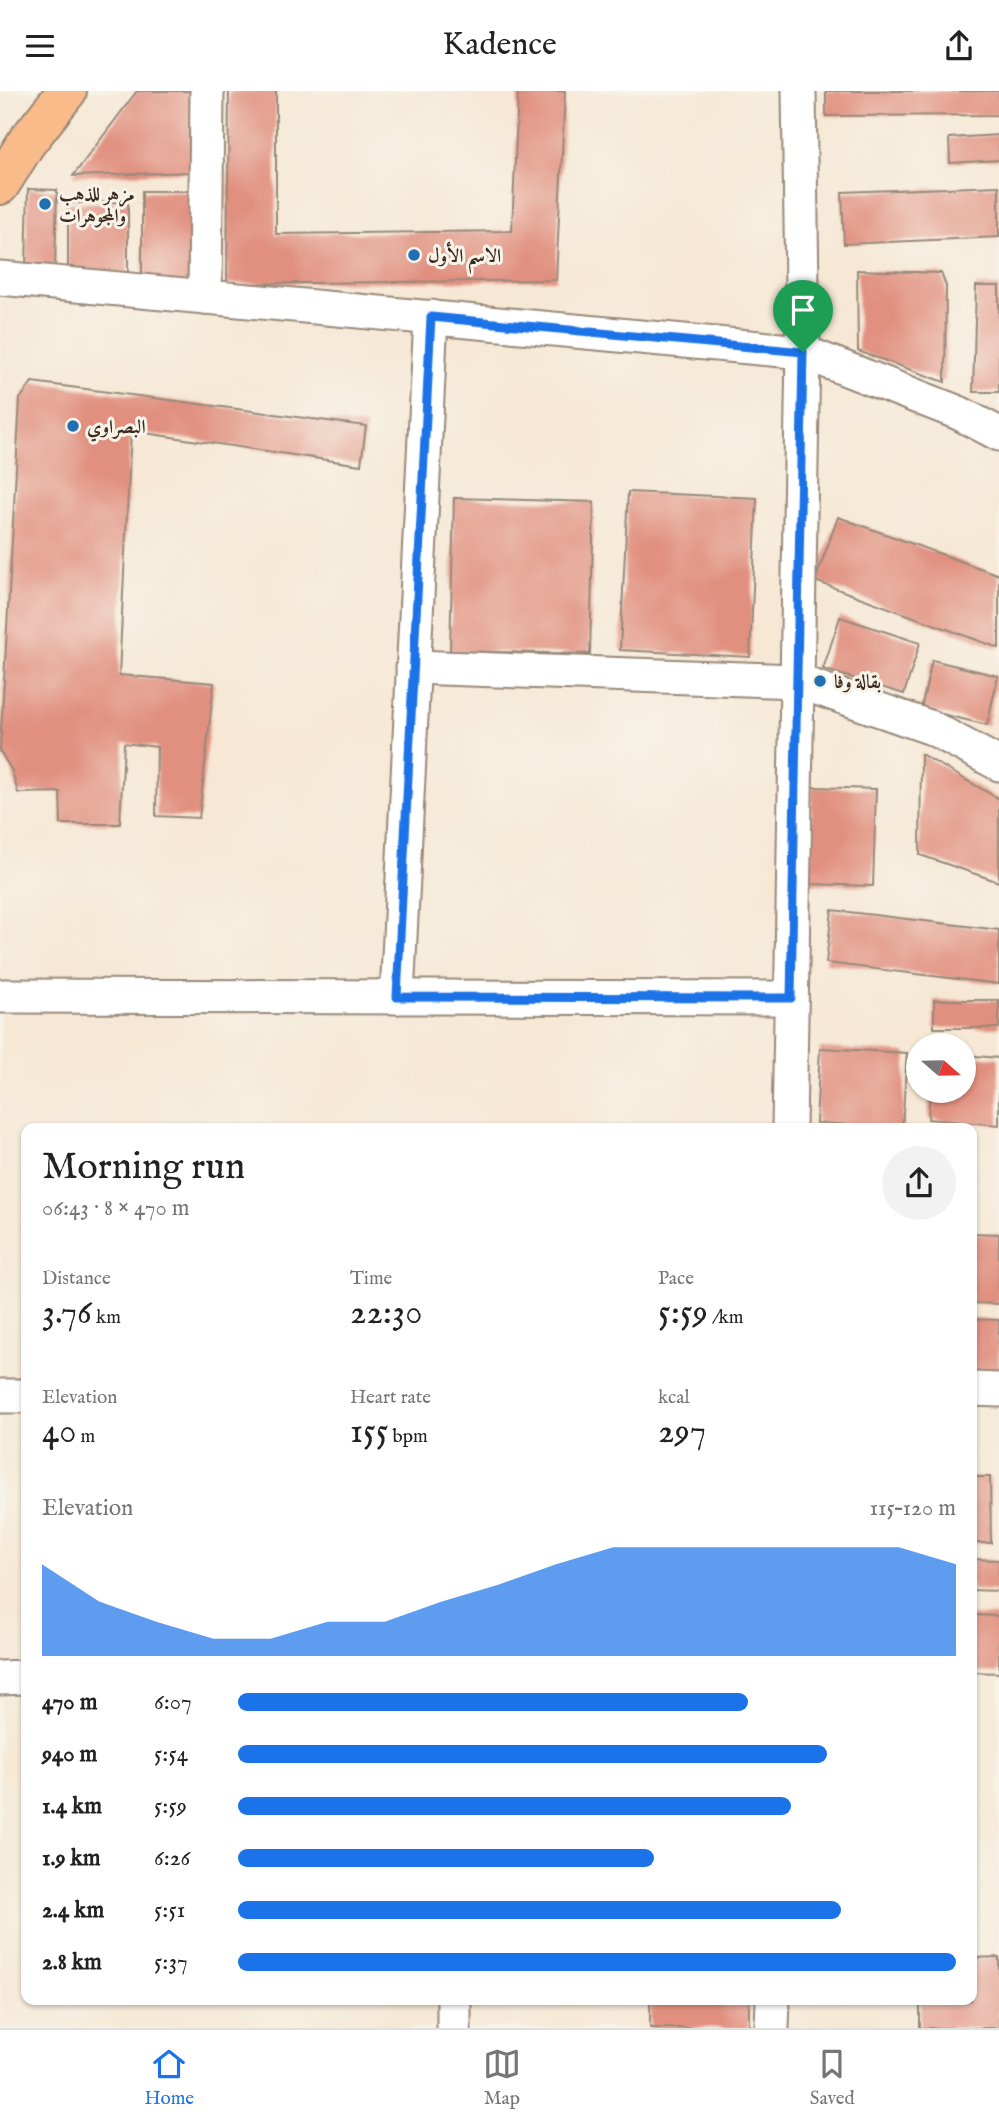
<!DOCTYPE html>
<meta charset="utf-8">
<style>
:root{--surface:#fff;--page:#f2f2f2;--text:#222;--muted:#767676;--line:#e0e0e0;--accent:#1a73e8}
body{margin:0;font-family:"IM FELL English",Amiri,serif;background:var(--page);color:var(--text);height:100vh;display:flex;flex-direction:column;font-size:26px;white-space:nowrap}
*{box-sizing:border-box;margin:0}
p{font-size:23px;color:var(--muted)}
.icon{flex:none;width:38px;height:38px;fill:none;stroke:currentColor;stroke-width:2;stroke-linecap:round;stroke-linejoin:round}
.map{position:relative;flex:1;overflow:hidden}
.sheet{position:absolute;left:21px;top:1032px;width:956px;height:882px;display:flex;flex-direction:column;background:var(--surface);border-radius:14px;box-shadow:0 2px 5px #0004}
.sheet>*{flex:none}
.needle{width:46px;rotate:110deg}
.buttons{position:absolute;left:906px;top:942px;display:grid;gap:14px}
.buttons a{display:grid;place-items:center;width:70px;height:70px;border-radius:50%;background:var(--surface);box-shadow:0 2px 5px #0004;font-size:35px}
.pin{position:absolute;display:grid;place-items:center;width:60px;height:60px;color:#fff;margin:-72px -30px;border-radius:50% 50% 50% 0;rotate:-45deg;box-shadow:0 0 7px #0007}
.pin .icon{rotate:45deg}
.round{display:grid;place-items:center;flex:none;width:74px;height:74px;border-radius:37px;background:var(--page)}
.summary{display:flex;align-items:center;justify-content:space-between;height:119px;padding:0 21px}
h1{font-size:38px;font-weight:600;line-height:52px}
.metrics{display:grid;grid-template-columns:repeat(3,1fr);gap:10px;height:119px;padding:7px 21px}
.metrics div{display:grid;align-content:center}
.metrics b{font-size:35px;font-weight:600}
.metrics small{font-size:19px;font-weight:400}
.metrics p{font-size:19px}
.chart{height:196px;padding:14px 21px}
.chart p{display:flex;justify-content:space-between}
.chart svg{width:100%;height:126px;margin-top:7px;fill:var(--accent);opacity:.7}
ul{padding:0 21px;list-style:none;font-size:23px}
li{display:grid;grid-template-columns:112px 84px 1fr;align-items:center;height:52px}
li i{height:18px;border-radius:9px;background:var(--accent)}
header{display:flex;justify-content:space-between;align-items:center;height:91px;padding:0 21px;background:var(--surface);font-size:32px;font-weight:600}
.tabs{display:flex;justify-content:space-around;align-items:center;height:98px;border-top:2px solid var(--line);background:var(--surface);font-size:19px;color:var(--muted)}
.tabs a{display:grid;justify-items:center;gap:4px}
.tabs .current{color:var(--accent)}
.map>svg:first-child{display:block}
.building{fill:#e19080}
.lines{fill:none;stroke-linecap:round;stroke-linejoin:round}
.minor-casing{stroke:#98897a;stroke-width:37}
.highway-casing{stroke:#98897a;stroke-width:42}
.minor{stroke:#fff;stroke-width:33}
.highway{stroke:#fabb8b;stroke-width:38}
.route-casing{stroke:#fff;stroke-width:14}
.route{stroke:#1a73e8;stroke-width:9}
.poi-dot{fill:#1f6fb2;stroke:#f7f3e8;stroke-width:2.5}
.labels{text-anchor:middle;stroke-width:6;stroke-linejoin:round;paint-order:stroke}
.poi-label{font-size:19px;font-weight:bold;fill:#3b2a1e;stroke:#f7f3e8;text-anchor:start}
</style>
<header><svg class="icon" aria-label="menu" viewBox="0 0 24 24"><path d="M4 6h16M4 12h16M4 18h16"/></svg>Kadence<svg class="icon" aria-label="share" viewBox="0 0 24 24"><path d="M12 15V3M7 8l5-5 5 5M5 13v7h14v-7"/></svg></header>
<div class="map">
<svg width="999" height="1937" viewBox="0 0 999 1937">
<rect width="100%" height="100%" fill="#f7f3e8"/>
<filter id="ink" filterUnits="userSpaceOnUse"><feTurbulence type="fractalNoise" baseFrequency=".0143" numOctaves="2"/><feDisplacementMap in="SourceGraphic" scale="14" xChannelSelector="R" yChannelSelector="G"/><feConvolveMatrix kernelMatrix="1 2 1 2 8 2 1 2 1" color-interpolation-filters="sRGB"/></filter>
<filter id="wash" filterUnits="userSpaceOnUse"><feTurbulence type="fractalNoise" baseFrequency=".00686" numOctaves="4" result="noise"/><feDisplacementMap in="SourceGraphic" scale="28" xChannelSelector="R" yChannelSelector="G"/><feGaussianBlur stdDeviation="1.57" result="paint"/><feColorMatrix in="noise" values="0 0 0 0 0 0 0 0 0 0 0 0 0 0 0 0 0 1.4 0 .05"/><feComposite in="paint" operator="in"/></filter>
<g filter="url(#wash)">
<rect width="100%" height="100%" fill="#f6e8d5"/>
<g id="blocks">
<g class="building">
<path d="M137 0H196L193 81 73 85Z"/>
<path d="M229 0H276V143L512 140 518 0H565L556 189 227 193Z"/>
<path d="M826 0H999V24L826 25Z"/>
<path d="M999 44V69L950 72 949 47Z"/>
<path d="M999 95V146L844 153 842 101Z"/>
<path d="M28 98 57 99 55 177 26 176Z"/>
<rect x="142" y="100" width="53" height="92"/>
<path d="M128 111V188H68V112Z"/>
<path d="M857 179 941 182 946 195 945 291 858 260Z"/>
<path d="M976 195H999V301H973Z"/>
<path d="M32 291 366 335 361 374 131 340 119 584 214 592 199 727 156 725 157 656 124 652 120 733H61L60 701 18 702 12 680 0 660 20 308Z"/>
<path d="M628 401 757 407 750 566 620 559Z"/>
<path d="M454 407 594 411 590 563 450 560Z"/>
<path d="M838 426 999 484V557L815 490Z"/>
<path d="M840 526 920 552 904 603 823 578Z"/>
<path d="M932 569 998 585 987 634 921 618Z"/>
<path d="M921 663 999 708V791L920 764Z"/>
<path d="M812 696 876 698 873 795 810 793Z"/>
<path d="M832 819 999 839V893L826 872Z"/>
<rect x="934" y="909" width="65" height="28"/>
<path d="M820 957 907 962 902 1037 816 1032Z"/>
<path d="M964 964 999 967V1034L928 1028 930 999H964Z"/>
<path d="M971 1142 999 1143V1213L971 1212Z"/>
<path d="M971 1228 999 1229V1286L971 1285Z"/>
<path d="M971 1386H990L991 1452H971Z"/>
<path d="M971 1468 999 1469V1500L971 1499Z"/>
<path d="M971 1524 999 1525V1582L971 1581Z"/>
<path d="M999 1866V1937H920V1909H971V1867Z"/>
<rect x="650" y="1909" width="99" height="28"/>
</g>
</g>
</g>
<g filter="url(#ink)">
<use href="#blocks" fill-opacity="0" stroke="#98897a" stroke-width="2"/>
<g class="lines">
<defs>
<g id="minor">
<path d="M0 187 803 261 959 322 999 343"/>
<path d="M205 206 207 0"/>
<path d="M413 576 797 590 932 637 999 673"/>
<path d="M0 905 791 907"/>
<path d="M397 906 431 226"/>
<path d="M789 1038 803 261 799 0"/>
<path d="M971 1298 999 1299"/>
<path d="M0 1305H26"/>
<path d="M0 1587 26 1586"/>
<path d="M454 1909V1937"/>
<path d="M772 1937 773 1909"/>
</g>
<path id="highway" d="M0 94 26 52 67 0"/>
</defs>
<use href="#minor" class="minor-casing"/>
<use href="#highway" class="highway-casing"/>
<use href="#minor" class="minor"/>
<use href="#highway" class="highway"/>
</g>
</g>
<g class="lines" filter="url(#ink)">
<defs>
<path id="route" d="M431 226 803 261 791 907 397 906Z"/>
</defs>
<use href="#route" class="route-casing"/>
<use href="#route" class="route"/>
</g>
<g class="poi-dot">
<circle cx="45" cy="113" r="7"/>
<circle cx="414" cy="164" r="7"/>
<circle cx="73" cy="335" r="7"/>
<circle cx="820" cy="590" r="7"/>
</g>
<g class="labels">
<g class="poi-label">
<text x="59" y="109">مزهر للذهب<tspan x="59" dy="22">والمجوهرات</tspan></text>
<text x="428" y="171">الاسم الأول</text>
<text x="87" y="342">البصراوي</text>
<text x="834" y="597">بقالة وفا</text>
</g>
</g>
</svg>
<div class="buttons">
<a><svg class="needle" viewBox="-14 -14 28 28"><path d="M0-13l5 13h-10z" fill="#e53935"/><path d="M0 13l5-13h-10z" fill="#767676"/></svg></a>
</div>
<div class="pin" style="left:803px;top:261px;background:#1e9e55"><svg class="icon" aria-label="arrive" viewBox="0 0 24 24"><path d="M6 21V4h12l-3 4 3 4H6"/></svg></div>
<section class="sheet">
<div class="summary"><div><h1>Morning run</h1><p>06:43 · 8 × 470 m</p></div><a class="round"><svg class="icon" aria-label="share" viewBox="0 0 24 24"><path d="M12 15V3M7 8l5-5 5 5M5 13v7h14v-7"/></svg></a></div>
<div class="metrics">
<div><p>Distance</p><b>3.76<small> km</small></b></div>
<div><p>Time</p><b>22:30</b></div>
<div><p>Pace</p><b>5:59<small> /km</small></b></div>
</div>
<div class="metrics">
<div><p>Elevation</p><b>40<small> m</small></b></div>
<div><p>Heart rate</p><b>155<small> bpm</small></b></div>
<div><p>kcal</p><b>297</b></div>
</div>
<div class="chart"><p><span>Elevation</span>115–120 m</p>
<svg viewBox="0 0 160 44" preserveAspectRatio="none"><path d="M0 44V12L10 25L20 32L30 38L40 38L50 32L60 32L70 25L80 19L90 12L100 6L110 6L120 6L130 6L140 6L150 6L160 12V44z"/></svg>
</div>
<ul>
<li><b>470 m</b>6:07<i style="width:71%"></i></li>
<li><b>940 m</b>5:54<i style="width:82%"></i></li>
<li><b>1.4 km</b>5:59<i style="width:77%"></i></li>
<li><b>1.9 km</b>6:26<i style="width:58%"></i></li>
<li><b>2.4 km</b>5:51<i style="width:84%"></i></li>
<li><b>2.8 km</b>5:37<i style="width:100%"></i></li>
</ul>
</section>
</div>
<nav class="tabs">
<a class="current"><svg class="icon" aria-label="home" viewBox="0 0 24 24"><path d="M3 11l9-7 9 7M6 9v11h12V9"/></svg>Home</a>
<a><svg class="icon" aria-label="map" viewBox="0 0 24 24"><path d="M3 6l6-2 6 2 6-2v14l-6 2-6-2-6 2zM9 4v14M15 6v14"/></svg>Map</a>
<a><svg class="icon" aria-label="saved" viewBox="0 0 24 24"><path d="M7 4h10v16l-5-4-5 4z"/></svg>Saved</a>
</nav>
